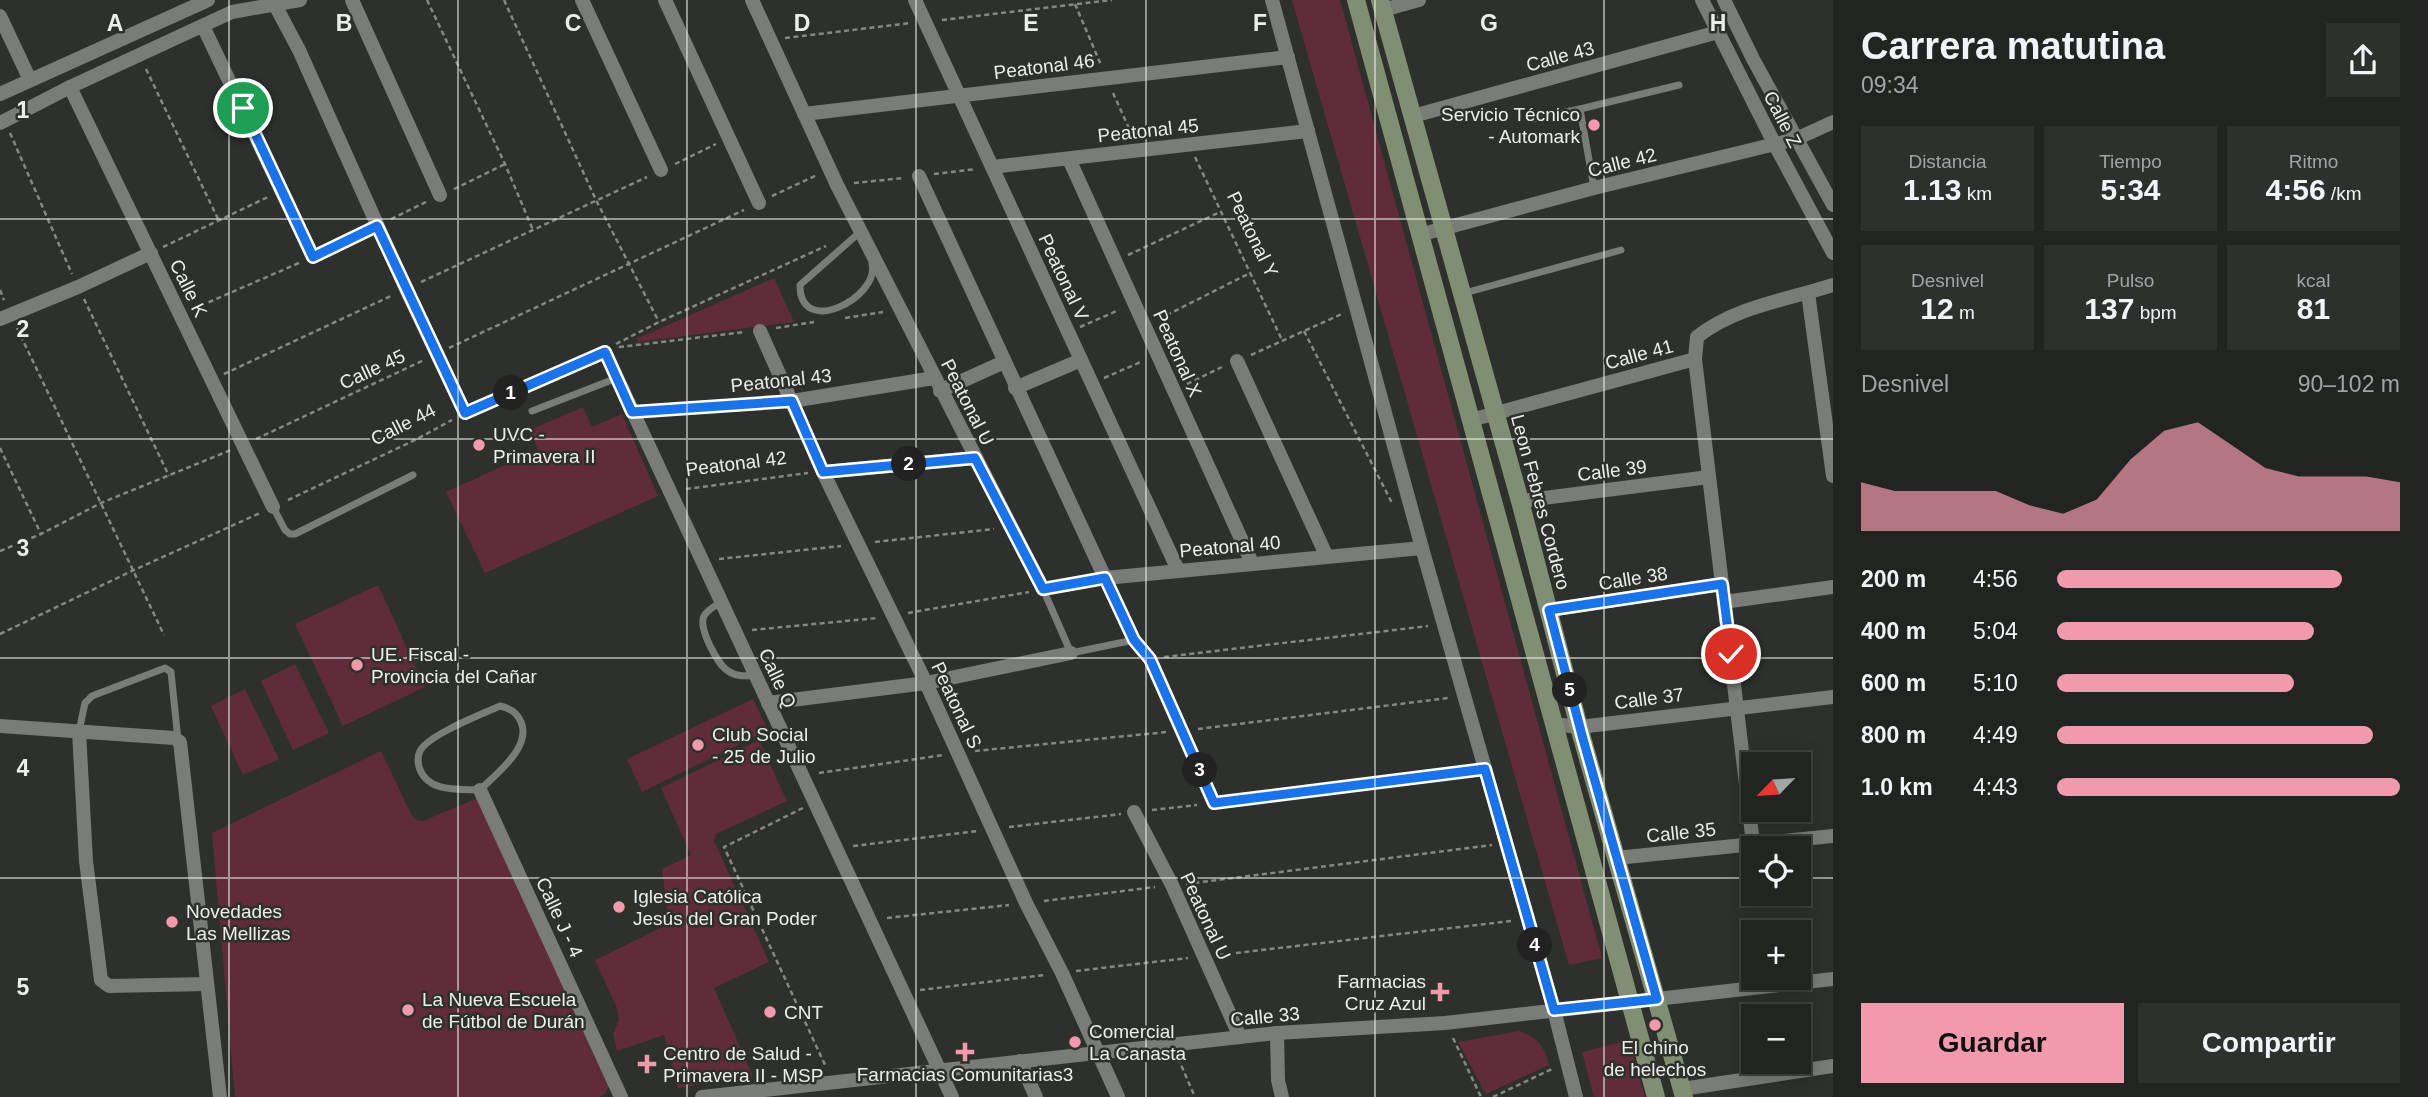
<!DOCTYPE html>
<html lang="es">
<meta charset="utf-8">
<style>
:root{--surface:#222421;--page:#2e302e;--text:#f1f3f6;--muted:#a2a4a5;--line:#3f413f;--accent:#f29aad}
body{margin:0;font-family:Helvetica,sans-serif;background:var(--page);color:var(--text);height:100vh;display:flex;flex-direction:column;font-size:26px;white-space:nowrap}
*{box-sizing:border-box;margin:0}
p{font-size:23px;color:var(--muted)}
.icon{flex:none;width:38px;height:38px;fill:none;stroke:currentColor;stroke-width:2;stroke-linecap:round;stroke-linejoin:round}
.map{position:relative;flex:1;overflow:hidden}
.sheet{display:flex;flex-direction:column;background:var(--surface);width:595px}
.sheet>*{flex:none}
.needle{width:46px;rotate:245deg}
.controls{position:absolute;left:1741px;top:752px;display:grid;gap:14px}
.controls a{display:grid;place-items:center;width:70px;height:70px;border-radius:0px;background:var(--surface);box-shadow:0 4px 18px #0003,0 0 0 2px var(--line);font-size:35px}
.pin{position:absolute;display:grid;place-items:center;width:60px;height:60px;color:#fff;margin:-30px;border:4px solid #fff;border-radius:50%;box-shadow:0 2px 7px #0007}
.km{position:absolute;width:35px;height:35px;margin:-18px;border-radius:50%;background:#222;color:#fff;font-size:19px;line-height:35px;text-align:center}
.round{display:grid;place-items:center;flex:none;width:74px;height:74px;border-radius:0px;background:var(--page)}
.headline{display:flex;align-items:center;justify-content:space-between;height:119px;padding:0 28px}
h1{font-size:38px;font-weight:600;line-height:52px}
.stats{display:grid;grid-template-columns:repeat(3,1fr);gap:10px;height:119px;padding:7px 28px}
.stats div{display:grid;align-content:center;border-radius:0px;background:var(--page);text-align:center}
.stats b{font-size:30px;font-weight:600}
.stats small{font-size:19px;font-weight:400}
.stats p{font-size:19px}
.chart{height:196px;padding:14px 28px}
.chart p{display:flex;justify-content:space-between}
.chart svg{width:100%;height:126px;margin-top:7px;fill:var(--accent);opacity:.7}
.button{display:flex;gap:14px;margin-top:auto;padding:14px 28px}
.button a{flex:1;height:80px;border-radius:0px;background:var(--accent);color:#111;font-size:28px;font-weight:600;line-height:80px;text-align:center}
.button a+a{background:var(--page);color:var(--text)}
ul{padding:0 28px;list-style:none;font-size:23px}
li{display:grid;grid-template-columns:112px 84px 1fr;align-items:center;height:52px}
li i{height:18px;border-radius:9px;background:var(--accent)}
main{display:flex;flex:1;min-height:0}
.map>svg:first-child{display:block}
.green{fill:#602c39}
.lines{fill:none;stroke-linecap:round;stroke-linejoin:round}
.path{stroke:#868884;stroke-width:2.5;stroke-dasharray:5 3.5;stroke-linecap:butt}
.lane{stroke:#797c77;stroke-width:7}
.street{stroke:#797c77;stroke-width:14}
.secondary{stroke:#808e74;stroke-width:18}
.route-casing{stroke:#fff;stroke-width:14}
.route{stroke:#1a73e8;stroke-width:9}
.grid{fill:none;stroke:#eceeeb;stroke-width:2;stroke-opacity:0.55}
.poi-dot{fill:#f29aad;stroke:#2e302c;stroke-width:2.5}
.labels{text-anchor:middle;stroke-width:5;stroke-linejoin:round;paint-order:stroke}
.street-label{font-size:19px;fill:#eceeeb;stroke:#2e302c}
.poi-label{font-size:19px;fill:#eceeeb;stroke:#2e302c;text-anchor:start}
.grid-label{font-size:23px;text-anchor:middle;font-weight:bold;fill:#eceeeb;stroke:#2e302c;stroke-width:5;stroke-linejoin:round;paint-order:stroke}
</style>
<main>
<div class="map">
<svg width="1833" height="1097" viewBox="0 0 1833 1097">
<rect width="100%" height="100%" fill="#2e302c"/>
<g class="green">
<path d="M1292 0H1340L1602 958 1569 965Z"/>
<path d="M774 278 794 322 638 342 636 339Z"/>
<path d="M583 407 592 427 622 414 658 496 485 573 446 492 538 450 530 430Z"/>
<path d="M378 585 425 687 343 726 295 624Z"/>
<path d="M295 664 329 733 293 750 261 681Z"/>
<path d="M245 689 279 759 243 775 211 706Z"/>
<path d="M753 699 768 730 642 792 627 759Z"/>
<path d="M759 740 787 801 716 834 714 841 769 962 714 988 753 1076 678 1088 664 1035 617 1051 613 1034 619 1020 617 1008 595 960 669 924 662 869 691 855 661 788Z"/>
<path d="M381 751 412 816 416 820 423 821 478 798 611 1082 605 1094 600 1097H235L212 833Z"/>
<path d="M1519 1031C1538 1038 1544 1045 1549 1065L1486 1094 1458 1042Z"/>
<path d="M1629 1040 1645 1097H1594L1582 1052Z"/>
</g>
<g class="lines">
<g class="path">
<path d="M427 0 505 164 533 230"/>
<path d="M504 0 596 200 659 322"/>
<path d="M1075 4 1101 65"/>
<path d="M942 20 1112 0"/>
<path d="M785 38 911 23"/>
<path d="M146 69 219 221"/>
<path d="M1113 93 1132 135"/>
<path d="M10 133 72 274"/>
<path d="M1195 157 1282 340"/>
<path d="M675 164 716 144"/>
<path d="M934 174 976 169"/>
<path d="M854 183 903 178"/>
<path d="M454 189 505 164"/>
<path d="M772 196 817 175"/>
<path d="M391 219 426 202"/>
<path d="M163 247 268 197"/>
<path d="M328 250 363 233"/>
<path d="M1128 255 1220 212"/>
<path d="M421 282 647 177"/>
<path d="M0 290 4 300"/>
<path d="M84 299 169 476"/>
<path d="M193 309 299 263"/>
<path d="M845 318 883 312"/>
<path d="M1159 319 1250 273"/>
<path d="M1080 327 1119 310"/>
<path d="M17 328 164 635"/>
<path d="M776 328 814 322"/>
<path d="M1304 331 1393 505"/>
<path d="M616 344 659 322 826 246"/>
<path d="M619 347 745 332"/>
<path d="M449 348 744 210"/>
<path d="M1251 355 1344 313"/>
<path d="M224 374 393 295"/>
<path d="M1104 378 1143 361"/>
<path d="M1187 384 1222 367"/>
<path d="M480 407 592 357"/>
<path d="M648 411 774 402"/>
<path d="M256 439 424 360"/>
<path d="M0 448 41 534"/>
<path d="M686 489 808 473"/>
<path d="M288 500 415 440 452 420"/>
<path d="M875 542 994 529"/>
<path d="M0 551 41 534 101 503 231 450"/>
<path d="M719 559 841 546"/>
<path d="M908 613 1029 592"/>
<path d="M752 630 877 618"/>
<path d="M0 634 134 570 260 513"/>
<path d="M1164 657 1428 626"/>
<path d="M1198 729 1448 698"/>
<path d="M975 751 1167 732"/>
<path d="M819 773 944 755"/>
<path d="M1228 801 1472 770"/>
<path d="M803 808 724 847 826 1067"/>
<path d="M1152 810 1197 805"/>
<path d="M1009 827 1121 814"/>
<path d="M853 846 978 831"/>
<path d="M1186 884 1492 845"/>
<path d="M1044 901 1155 887"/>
<path d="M887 918 1009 905"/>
<path d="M1219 955 1511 921"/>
<path d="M1076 971 1188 958"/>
<path d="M920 990 1045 975"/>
<path d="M1453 1038 1481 1097"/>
<path d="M1178 1058 1195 1097"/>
<path d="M1493 1097 1554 1068"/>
</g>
<g class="lane">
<path d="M1533 119 1580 109"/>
<path d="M1594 188 1580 109 1679 85"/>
<path d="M860 232 800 285C800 339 880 297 872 264"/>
<path d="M1461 294 1621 250"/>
<path d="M532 411 617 378"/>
<path d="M273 507 285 530 290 534H295L413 475"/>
<path d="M1105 578 1134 640 1071 653 1043 589Z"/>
<path d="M721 602C715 606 707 610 704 616 698 628 718 665 728 671 737 677 744 676 755 675"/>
<path d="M500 706C510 708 517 712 521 722 532 747 496 774 480 790 459 789 427 793 419 767 418 762 417 757 420 751 428 735 482 714 500 706Z"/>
<path d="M79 731 85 703 92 696 165 668 171 672 178 740"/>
</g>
<g class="street">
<path d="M352 0 440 195"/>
<path d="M582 0 661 170"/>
<path d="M665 0 759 203"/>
<path d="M752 0 837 185 1043 589"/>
<path d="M915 0 1178 570"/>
<path d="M1272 0 1422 548 1554 1010 1576 1097"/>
<path d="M1702 0 1774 143 1833 253"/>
<path d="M1724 0 1753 59 1833 205"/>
<path d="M274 3 299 50 406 289 465 413"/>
<path d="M1383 10 1419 0"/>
<path d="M0 16 30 80"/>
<path d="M203 26 313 257"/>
<path d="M70 87 273 507"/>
<path d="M0 94 208 0"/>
<path d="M804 114 1288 57"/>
<path d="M1413 116 1718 32"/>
<path d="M0 123 70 87 232 12 300 0"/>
<path d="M1069 159 1252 563"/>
<path d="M992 167 1308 131"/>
<path d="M919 176 1105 578 1422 548"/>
<path d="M1419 235 1594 188 1796 139 1833 122"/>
<path d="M1808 293 1833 476"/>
<path d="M0 319 78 287 151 253"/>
<path d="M760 331 823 472 926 683 1026 903 1062 973 1118 1097"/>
<path d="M605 352 952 1097"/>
<path d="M1695 359 1753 843"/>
<path d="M1237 361 1327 557"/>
<path d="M1015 388 1081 360"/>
<path d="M940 391 1004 362"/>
<path d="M792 401 934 378"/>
<path d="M1471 420 1695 359 1697 337C1736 306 1788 300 1833 285"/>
<path d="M823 472 975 458"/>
<path d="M1520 501 1709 477"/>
<path d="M1724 602 1833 587"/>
<path d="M1549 610 1722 584"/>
<path d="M1134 640 1150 659 1214 803"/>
<path d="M768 703 926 683 1071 653"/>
<path d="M1553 724 1579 727 1833 697"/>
<path d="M0 726 174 738 180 742 220 1097"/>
<path d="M79 731 86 861 101 980 109 986 207 984"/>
<path d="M480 790 621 1097"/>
<path d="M1134 812 1172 885 1240 1037"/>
<path d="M1616 858 1833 836"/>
<path d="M1277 1033 1278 1080 1282 1097"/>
<path d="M1020 1061 1036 1097"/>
<path d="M1682 1089 1833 1066"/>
<path d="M702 1097 1277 1033 1445 1023 1833 979"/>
</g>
<g class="secondary">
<path d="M1356 0 1656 1097"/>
<path d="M1380 0 1520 501 1579 727 1684 1097"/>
</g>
</g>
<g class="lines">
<defs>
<path id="route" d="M243 108 313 257 377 226 465 413 605 352 632 412 792 401 823 472 975 458 1043 589 1105 578 1134 640 1150 659 1214 803 1485 769 1554 1010 1657 999 1583 739 1549 610 1722 584 1731 654"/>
</defs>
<use href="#route" class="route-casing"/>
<use href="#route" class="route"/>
</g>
<path class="grid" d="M229 0V1097M458 0V1097M687 0V1097M916 0V1097M1146 0V1097M1375 0V1097M1604 0V1097M0 219H1833M0 439H1833M0 658H1833M0 878H1754M1799 878H1833"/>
<g class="poi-dot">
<circle cx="1594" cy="125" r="7"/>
<circle cx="479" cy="445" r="7"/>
<circle cx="357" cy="665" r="7"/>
<circle cx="698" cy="745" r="7"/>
<circle cx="619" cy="907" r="7"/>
<circle cx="172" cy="922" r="7"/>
<path d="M1436.5 981.5h7v7h7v7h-7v7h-7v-7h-7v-7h7z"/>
<circle cx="408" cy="1010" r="7"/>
<circle cx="770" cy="1012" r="7"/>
<circle cx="1655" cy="1025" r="7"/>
<circle cx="1075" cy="1042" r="7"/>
<path d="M961.5 1041.5h7v7h7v7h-7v7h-7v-7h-7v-7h7z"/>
<path d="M643.5 1053.5h7v7h7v7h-7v7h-7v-7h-7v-7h7z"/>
</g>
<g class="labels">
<g class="street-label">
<text transform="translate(1560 56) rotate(-15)" y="7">Calle 43</text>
<text transform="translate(1044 66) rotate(-7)" y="7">Peatonal 46</text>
<text transform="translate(1783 119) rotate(63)" y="7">Calle Z</text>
<text transform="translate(1148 130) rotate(-6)" y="7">Peatonal 45</text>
<text transform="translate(1622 162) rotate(-14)" y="7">Calle 42</text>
<text transform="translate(1253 234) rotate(64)" y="7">Peatonal Y</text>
<text transform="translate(1064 277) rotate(65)" y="7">Peatonal V</text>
<text transform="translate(189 288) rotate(64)" y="7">Calle K</text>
<text transform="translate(1178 353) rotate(66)" y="7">Peatonal X</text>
<text transform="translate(1639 354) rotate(-15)" y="7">Calle 41</text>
<text transform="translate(372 369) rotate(-25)" y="7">Calle 45</text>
<text transform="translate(781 380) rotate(-6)" y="7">Peatonal 43</text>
<text transform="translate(968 402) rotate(63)" y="7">Peatonal U</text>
<text transform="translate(403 424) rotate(-27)" y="7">Calle 44</text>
<text transform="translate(736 463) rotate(-7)" y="7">Peatonal 42</text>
<text transform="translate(1612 470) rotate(-7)" y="7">Calle 39</text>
<text transform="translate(1541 502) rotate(75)" y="7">Leon Febres Cordero</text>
<text transform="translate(1230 546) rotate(-5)" y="7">Peatonal 40</text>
<text transform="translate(1633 578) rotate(-9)" y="7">Calle 38</text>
<text transform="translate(778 678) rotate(65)" y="7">Calle Q</text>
<text transform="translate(1649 698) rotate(-7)" y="7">Calle 37</text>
<text transform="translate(957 705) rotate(65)" y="7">Peatonal S</text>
<text transform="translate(1681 832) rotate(-6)" y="7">Calle 35</text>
<text transform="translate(1206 916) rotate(65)" y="7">Peatonal U</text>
<text transform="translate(560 917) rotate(65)" y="7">Calle J - 4</text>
<text transform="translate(1265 1016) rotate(-5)" y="7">Calle 33</text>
</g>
<g class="poi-label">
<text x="1580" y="121" text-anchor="end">Servicio Técnico<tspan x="1580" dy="22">- Automark</tspan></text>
<text x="493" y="441">UVC -<tspan x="493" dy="22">Primavera II</tspan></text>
<text x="371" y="661">UE. Fiscal -<tspan x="371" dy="22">Provincia del Cañar</tspan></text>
<text x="712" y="741">Club Social<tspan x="712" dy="22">- 25 de Julio</tspan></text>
<text x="633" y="903">Iglesia Católica<tspan x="633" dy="22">Jesús del Gran Poder</tspan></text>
<text x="186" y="918">Novedades<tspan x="186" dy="22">Las Mellizas</tspan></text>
<text x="1426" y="988" text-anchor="end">Farmacias<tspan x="1426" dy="22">Cruz Azul</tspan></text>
<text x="422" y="1006">La Nueva Escuela<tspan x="422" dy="22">de Fútbol de Durán</tspan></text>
<text x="784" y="1019">CNT</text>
<text x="1089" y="1038">Comercial<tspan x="1089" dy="22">La Canasta</tspan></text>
<text x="1655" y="1054" text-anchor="middle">El chino<tspan x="1655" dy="22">de helechos</tspan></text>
<text x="663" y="1060">Centro de Salud -<tspan x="663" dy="22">Primavera II - MSP</tspan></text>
<text x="965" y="1081" text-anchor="middle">Farmacias Comunitarias3</text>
</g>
</g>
<g class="grid-label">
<text x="115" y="31">A</text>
<text x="344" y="31">B</text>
<text x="573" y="31">C</text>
<text x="802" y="31">D</text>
<text x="1031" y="31">E</text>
<text x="1260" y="31">F</text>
<text x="1489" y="31">G</text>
<text x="1718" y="31">H</text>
<text x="23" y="118">1</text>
<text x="23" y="337">2</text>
<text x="23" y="556">3</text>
<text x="23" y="776">4</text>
<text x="23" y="995">5</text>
</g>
</svg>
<div class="controls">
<a><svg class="needle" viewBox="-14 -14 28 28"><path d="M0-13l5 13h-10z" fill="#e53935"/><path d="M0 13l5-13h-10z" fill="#a2a4a5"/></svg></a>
<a><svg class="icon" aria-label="locate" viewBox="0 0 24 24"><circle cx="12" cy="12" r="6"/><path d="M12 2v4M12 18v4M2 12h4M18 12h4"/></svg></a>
<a>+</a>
<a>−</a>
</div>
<div class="pin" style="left:243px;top:108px;background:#1e9e55"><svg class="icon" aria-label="arrive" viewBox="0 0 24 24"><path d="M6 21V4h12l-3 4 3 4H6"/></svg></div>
<div class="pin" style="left:1731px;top:654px;background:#d93025"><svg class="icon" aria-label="check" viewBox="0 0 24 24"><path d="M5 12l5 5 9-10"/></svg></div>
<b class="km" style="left:511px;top:393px">1</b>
<b class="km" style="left:909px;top:464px">2</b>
<b class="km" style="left:1200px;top:770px">3</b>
<b class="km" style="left:1535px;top:945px">4</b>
<b class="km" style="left:1570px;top:690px">5</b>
</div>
<section class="sheet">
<div class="headline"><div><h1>Carrera matutina</h1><p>09:34</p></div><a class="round"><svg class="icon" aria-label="share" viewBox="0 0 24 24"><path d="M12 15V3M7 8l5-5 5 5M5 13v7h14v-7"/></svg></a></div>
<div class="stats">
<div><p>Distancia</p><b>1.13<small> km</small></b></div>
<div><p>Tiempo</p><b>5:34</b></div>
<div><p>Ritmo</p><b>4:56<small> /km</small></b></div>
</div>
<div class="stats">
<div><p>Desnivel</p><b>12<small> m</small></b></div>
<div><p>Pulso</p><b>137<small> bpm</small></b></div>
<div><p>kcal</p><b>81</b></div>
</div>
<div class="chart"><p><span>Desnivel</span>90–102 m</p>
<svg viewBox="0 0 160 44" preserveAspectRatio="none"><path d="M0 44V27L10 30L20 30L30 30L40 30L50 35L60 38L70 33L80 19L90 9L100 6L110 14L120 22L130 25L140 25L150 25L160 27V44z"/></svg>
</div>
<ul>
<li><b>200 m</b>4:56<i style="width:83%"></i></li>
<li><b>400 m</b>5:04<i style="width:75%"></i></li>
<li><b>600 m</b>5:10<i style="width:69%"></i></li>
<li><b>800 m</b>4:49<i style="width:92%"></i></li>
<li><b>1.0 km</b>4:43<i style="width:100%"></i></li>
</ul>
<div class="button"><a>Guardar</a><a>Compartir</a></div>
</section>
</main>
